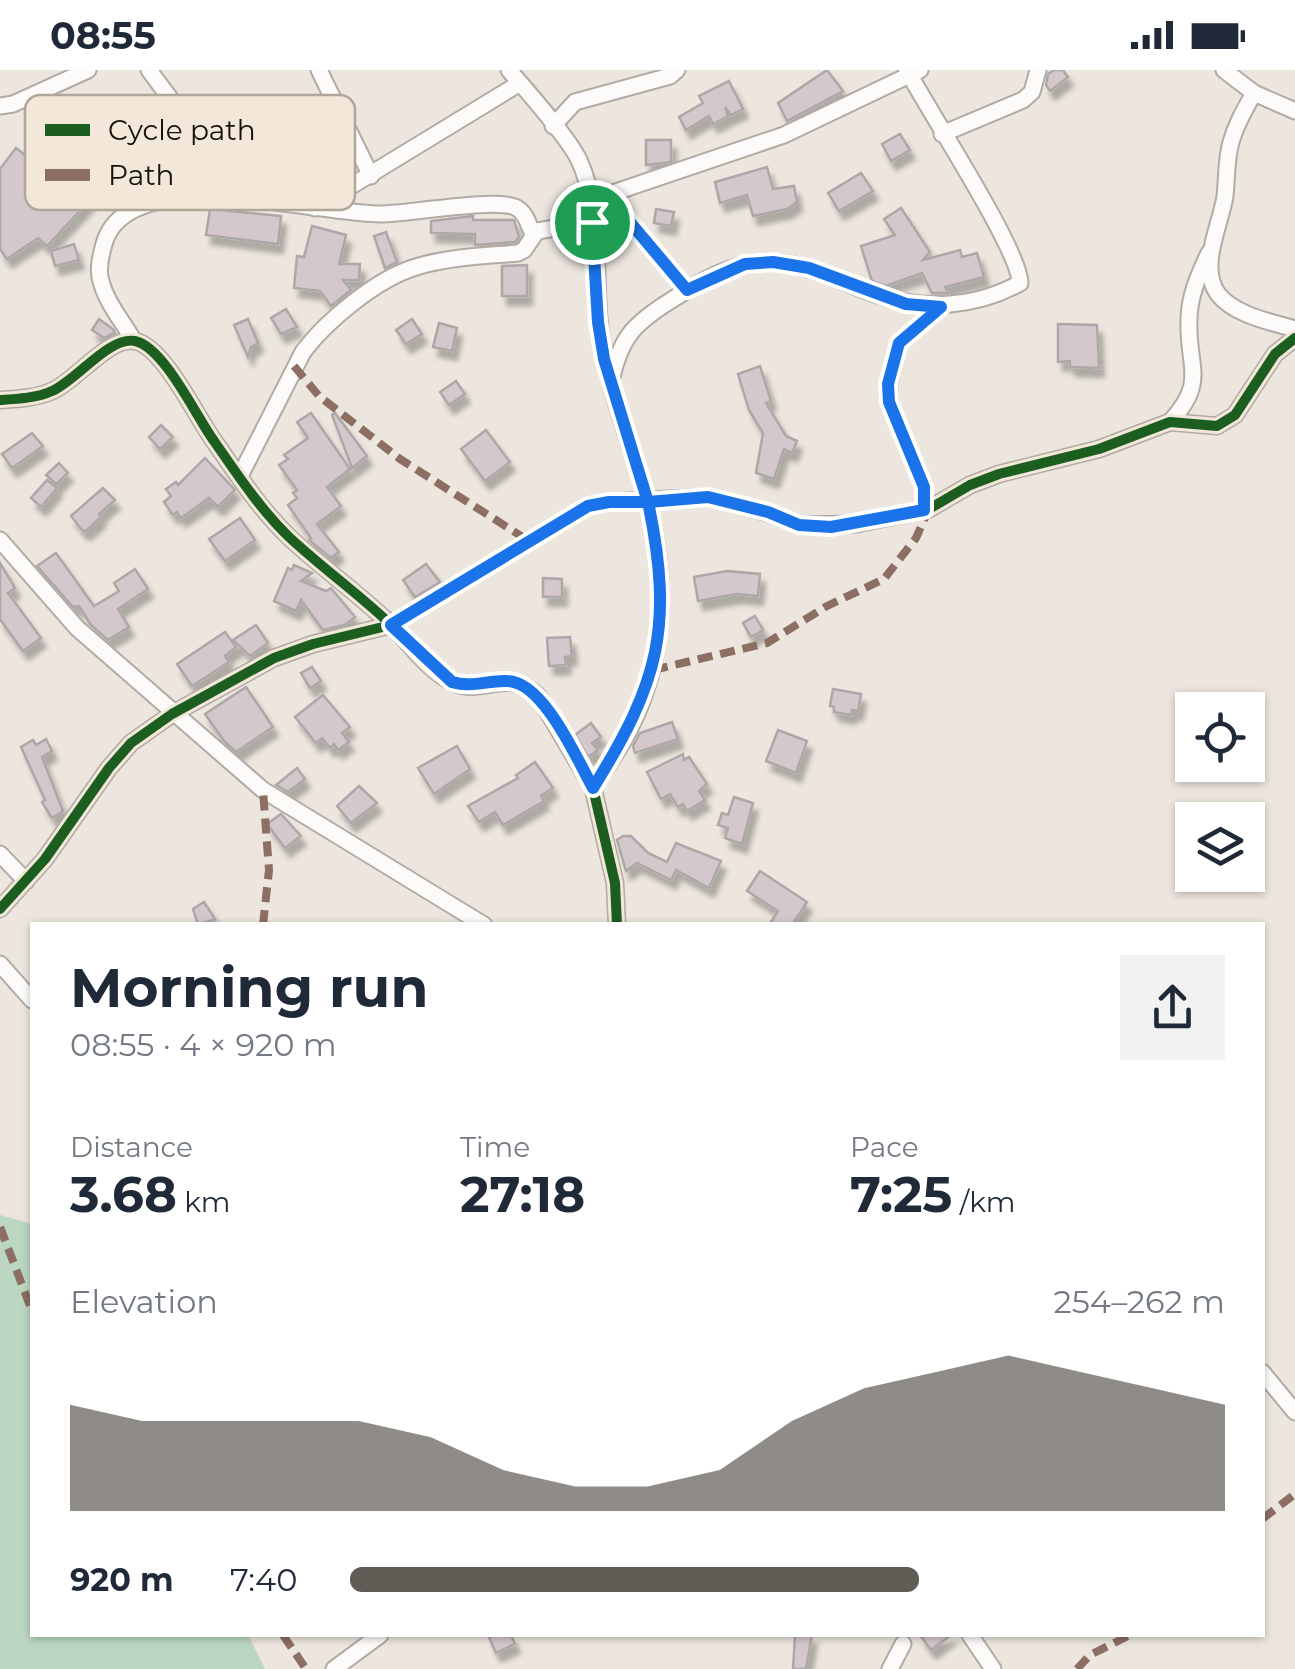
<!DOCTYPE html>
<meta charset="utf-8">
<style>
:root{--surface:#fff;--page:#f2f2f3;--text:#1f2937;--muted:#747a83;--accent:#605c56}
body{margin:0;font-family:Montserrat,sans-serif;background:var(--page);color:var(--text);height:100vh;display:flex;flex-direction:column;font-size:38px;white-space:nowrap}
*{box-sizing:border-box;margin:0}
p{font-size:32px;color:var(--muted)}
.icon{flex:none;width:55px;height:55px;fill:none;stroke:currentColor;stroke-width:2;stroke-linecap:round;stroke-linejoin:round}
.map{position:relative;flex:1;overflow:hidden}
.panel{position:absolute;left:30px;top:852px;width:1235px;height:715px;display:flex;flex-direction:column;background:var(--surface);border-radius:0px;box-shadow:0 2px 8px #0004}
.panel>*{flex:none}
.buttons{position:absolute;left:1175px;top:622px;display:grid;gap:20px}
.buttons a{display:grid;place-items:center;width:90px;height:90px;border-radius:0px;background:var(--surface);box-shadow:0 2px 8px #0004;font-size:50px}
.pin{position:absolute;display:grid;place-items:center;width:85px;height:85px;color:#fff;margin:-42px;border:5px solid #fff;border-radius:50%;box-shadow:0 2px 10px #0007}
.round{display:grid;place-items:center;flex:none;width:105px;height:105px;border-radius:0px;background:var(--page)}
.overview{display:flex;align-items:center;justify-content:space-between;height:170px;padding:0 40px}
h1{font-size:55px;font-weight:700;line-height:75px}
.metrics{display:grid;grid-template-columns:repeat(3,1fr);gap:15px;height:170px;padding:10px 40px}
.metrics div{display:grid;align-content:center}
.metrics b{font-size:50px;font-weight:700}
.metrics small{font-size:28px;font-weight:400}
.metrics p{font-size:28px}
.chart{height:280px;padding:20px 40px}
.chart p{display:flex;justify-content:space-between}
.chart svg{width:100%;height:180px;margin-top:10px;fill:var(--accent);opacity:.7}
ul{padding:0 40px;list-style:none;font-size:32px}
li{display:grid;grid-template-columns:160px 120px 1fr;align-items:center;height:75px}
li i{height:25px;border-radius:12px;background:var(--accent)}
.status{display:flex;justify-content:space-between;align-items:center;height:70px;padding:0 50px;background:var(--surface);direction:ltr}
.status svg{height:28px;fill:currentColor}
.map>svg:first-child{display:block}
.green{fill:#bbd7c2}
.building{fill:#d4c8cd;stroke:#ada8a7;stroke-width:2.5;filter:url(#shadow)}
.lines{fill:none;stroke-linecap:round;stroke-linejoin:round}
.street-casing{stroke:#b0aba5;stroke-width:19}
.street{stroke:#fcfbfa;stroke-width:15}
.quiet{stroke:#8d6e63;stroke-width:8;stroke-dasharray:15 8;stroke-linecap:butt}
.cycleway-casing{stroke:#f2e7d8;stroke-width:16}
.cycleway{stroke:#1b5e20;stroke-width:10}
.route-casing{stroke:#fff;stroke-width:20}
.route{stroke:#1a73e8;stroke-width:12}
.key{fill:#f2e7d8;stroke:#b0a79b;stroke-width:2.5}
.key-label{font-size:28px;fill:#15110c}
</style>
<div class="status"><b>08:55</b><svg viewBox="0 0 49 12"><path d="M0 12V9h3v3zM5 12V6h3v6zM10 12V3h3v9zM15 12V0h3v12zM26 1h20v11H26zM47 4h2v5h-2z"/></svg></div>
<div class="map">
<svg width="1295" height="1599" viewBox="0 0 1295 1599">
<defs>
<filter id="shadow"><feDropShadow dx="5" dy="9" stdDeviation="2.5" flood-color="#0004"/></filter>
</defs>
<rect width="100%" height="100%" fill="#ece6de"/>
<path class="green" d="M0 1145 32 1154V1565H248L265 1599H0Z"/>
<g class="building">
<path d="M827 0 843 21 787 51 778 33Z"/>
<path d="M1054 0H1063L1068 7 1050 21 1046 15 1048 4Z"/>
<path d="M729 11 743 39 731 45 725 37 728 46 713 54 709 46 686 60 679 47 703 33 699 26Z"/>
<path d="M900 64 910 80 891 91 882 74Z"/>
<path d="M646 70H671V92L646 95Z"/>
<path d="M16 78 38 95 40 93 70 126 76 119 89 131 47 176 38 168 7 189 0 179V99Z"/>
<path d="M767 97 773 119 794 116 797 132 787 139 753 146 747 125 720 133 715 112Z"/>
<path d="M861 103 873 121 839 141 828 123Z"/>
<path d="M901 138 930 182 923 190 960 180 962 187 977 183 984 207 945 217 948 223H932L922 203 886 216 872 211 861 176 895 165 884 149Z"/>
<path d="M210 139 281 146 278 174 206 165Z"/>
<path d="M656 139 674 142 671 156 654 153Z"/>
<path d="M473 146V150H514L519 167 515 172 475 175V164L431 163V151Z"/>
<path d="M312 156 346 165 339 194H360L359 210H343L351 220 331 236 320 221 294 218 297 186 304 187Z"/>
<path d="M386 162 397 192 385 198 374 166Z"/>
<path d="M74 174 79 190 55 196 51 181Z"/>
<path d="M527 195V226H502V196Z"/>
<path d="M286 239 297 257 281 264 271 248Z"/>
<path d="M99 249 113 259 115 263 104 268 92 260Z"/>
<path d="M248 249 258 273 251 277 248 287 234 255Z"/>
<path d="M412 249 422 264 406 274 396 260Z"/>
<path d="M439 253 457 258 452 281 433 277Z"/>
<path d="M1058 254 1097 255 1099 298 1070 297V291L1058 292Z"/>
<path d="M760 296 771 331 766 333 786 366 797 371 792 383 784 379 774 409 756 403 763 363 749 340 738 304Z"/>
<path d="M456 311 465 324 449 335 440 322Z"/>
<path d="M311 343 350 399 327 417 341 436 317 454 339 482 331 488 309 470 311 468 288 435 297 428 293 423 297 420 279 395 288 389 284 385 308 368 297 352Z"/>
<path d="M335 343 367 386 352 398 332 345Z"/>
<path d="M161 355 173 367 160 379 149 367Z"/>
<path d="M486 360 510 392 485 411 461 379Z"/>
<path d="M32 363 43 376 12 398 2 384Z"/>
<path d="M205 388 235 420 218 437 209 428 181 448 177 442 173 445 164 432 171 426 166 419 176 412 178 415Z"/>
<path d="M59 393 68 403 56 414 46 405Z"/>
<path d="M47 410 57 418 41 437 31 428Z"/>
<path d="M103 418 115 430 99 444 101 447 86 461 82 460 71 446Z"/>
<path d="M240 448 255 470 225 491 209 469Z"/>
<path d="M56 483 94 536 119 521 114 513 135 499 148 519 118 539 129 557 108 570 91 555 79 536 73 537 37 496Z"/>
<path d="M0 493 15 518 8 523 41 568 23 581 0 549Z"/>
<path d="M426 494 440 512 415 527 403 510Z"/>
<path d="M294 495 312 503 301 511 326 521 331 518 355 547 345 555 323 560 301 530 296 541 274 531 288 498 292 500Z"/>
<path d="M727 501 760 504 758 526 736 524 698 531 694 507Z"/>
<path d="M543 508 562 509V527H543Z"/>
<path d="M755 546 763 560 751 567 743 553Z"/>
<path d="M256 555 268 573 250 586 233 570Z"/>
<path d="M225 562 236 577 225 586 229 592 192 616 177 594Z"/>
<path d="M570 567 572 586 565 587 566 595 549 596 547 568Z"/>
<path d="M312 597 321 611 310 618 301 603Z"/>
<path d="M246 617 273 657 236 682 224 671 205 644Z"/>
<path d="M833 619 861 624 858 641 852 640 851 645 834 642V637L830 636Z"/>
<path d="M323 625 350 657 342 663 349 672 338 680 334 674 330 678 322 668 316 673 295 647Z"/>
<path d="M672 652 678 669 635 683 633 676 640 663Z"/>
<path d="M591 653 601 667 592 673 598 680 588 687 575 665Z"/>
<path d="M778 660 807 671 796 703 766 691Z"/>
<path d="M46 669 52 681 42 687 63 741 52 748 42 732 45 730 21 677 33 670 36 675Z"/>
<path d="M457 676 470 699 434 724 418 698Z"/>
<path d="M683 684 684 690 689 687 707 714 699 721 705 730 687 741 683 734 678 737 670 724 661 729 647 702Z"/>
<path d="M535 692 553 718 541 726 544 731 503 755 495 742 479 752 468 736 518 708 516 705Z"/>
<path d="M297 698 305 709 288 722 276 715Z"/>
<path d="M359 716 377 733 351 753 337 736Z"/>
<path d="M734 727 753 733 742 774 725 768 728 758 718 755 722 743 728 745Z"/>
<path d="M281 744 301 766 285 778 267 754Z"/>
<path d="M623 766H631L648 783 667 792 676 773 721 791 709 818 676 800 671 810 637 793 626 801 617 770Z"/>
<path d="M760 801 807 832 792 855H769L778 841 747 821Z"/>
<path d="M204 832 215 849 198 855 193 839Z"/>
<path d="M488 1565H511L515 1574 496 1583Z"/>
<path d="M795 1565H812L806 1599H793Z"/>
<path d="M920 1565H951L931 1580Z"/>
</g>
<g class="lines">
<defs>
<g id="street">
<path d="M149 0 201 70 222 125"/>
<path d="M319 0 371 106"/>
<path d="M509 0C527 21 568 67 579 90 605 146 591 225 604 285 614 335 634 382 647 431 668 507 666 589 629 660 619 680 605 699 593 718"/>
<path d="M1224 0 1254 23 1295 41"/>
<path d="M1254 23C1245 39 1236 54 1231 72 1226 89 1227 108 1225 126 1221 154 1198 197 1218 224 1234 245 1271 252 1295 259"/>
<path d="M0 36 13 34 88 0"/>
<path d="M553 56 575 32 670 6 677 0"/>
<path d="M942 64 1023 30 1032 22 1038 0"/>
<path d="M607 125 687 220"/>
<path d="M589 131 784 65 920 0"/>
<path d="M315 138 520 13"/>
<path d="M134 271C123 252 106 232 101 211 97 200 101 185 104 174 127 90 320 145 381 144 409 144 497 127 517 138 526 143 529 156 533 164"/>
<path d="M612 307C621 267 635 253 670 231 692 217 719 200 746 194 794 184 835 211 878 225 925 241 977 237 1020 213 1020 180 928 40 907 0"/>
<path d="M0 330C17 329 37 328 52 321 76 311 109 266 135 271 164 277 197 348 214 371 237 404 260 439 289 467 320 496 356 522 387 551 408 570 428 602 454 613 485 626 508 596 539 627L593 718 615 813 617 855"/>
<path d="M1170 352C1208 310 1187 298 1189 250 1189 226 1199 204 1209 183"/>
<path d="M240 406 303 282C326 251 378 208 416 197 448 187 484 186 518 183L524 180 537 161 592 152"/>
<path d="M923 440 924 417 889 332V314L899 273 941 237"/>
<path d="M0 470 77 558 263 720 484 855"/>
<path d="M0 784 26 811"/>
<path d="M0 839 45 789 109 698 131 673 172 644 274 588 313 574 391 555 588 436 609 432 709 427 768 443 799 455 857 454 929 439 970 415 999 404 1099 379 1170 352 1217 356 1235 345 1275 284 1295 268"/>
<path d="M0 894 32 930"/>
<path d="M1262 1302 1295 1342"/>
<path d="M970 1565 993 1599"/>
<path d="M334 1599 380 1565"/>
<path d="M890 1599 903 1574"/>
</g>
</defs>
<use href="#street" class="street-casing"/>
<use href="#street" class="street"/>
<g class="quiet">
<path d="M294 296 319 326 400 389 529 471"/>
<path d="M653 600 767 573 827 536 884 509 916 468 929 439"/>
<path d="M263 855 269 800 263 720"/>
<path d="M0 1157 32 1241"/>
<path d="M1262 1449 1295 1424"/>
<path d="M283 1565 306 1599"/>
<path d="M1077 1599 1090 1585 1130 1565"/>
</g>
<defs>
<g id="cycleway">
<path d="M0 330C17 329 37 328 52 321 76 311 109 266 135 271 164 277 197 348 214 371 237 404 260 439 289 467 320 496 356 522 387 551 408 570 428 602 454 613 485 626 508 596 539 627L593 718 615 813 617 855"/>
<path d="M0 839 45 789 109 698 131 673 172 644 274 588 313 574 391 555 588 436 609 432 709 427 768 443 799 455 857 454 929 439 970 415 999 404 1099 379 1170 352 1217 356 1235 345 1275 284 1295 268"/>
</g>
</defs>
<use href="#cycleway" class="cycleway-casing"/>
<use href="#cycleway" class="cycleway"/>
</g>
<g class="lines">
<defs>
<path id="route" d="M592 152 598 252 604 289 648 432H609L588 436 391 555 452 612C472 618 488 610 507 611 543 611 577 689 593 718 659 612 674 557 648 432L708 427 768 442 799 455 831 457 924 440V417L889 332 888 314 899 273 941 237 906 234 809 198 773 192 745 194 687 220 607 125 589 131 592 152"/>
</defs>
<use href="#route" class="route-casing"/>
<use href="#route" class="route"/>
</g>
<rect x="25" y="25" width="330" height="115" rx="15" class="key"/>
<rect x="45" y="54" width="45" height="12" fill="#1b5e20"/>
<rect x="45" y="99" width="45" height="12" fill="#8d6e63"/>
<g class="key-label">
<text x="108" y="70">Cycle path</text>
<text x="108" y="115">Path</text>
</g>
</svg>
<div class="buttons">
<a><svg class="icon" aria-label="locate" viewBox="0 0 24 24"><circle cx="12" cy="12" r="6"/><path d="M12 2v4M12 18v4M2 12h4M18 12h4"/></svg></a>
<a><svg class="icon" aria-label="layers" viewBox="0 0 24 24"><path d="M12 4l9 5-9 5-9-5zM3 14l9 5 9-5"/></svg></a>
</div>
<div class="pin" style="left:592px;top:152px;background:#1e9e55"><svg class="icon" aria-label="arrive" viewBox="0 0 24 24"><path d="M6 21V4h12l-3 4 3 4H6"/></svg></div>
<section class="panel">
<div class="overview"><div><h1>Morning run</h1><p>08:55 · 4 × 920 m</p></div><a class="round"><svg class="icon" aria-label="share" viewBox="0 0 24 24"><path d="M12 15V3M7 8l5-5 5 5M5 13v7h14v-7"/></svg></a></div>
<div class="metrics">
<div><p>Distance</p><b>3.68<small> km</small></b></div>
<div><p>Time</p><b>27:18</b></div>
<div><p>Pace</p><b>7:25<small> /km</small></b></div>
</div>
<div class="chart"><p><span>Elevation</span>254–262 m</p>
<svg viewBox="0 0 160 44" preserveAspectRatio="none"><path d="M0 44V18L10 22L20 22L30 22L40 22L50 26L60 34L70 38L80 38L90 34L100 22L110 14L120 10L130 6L140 10L150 14L160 18V44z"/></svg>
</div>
<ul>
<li><b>920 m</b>7:40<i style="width:65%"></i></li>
</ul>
</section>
</div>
